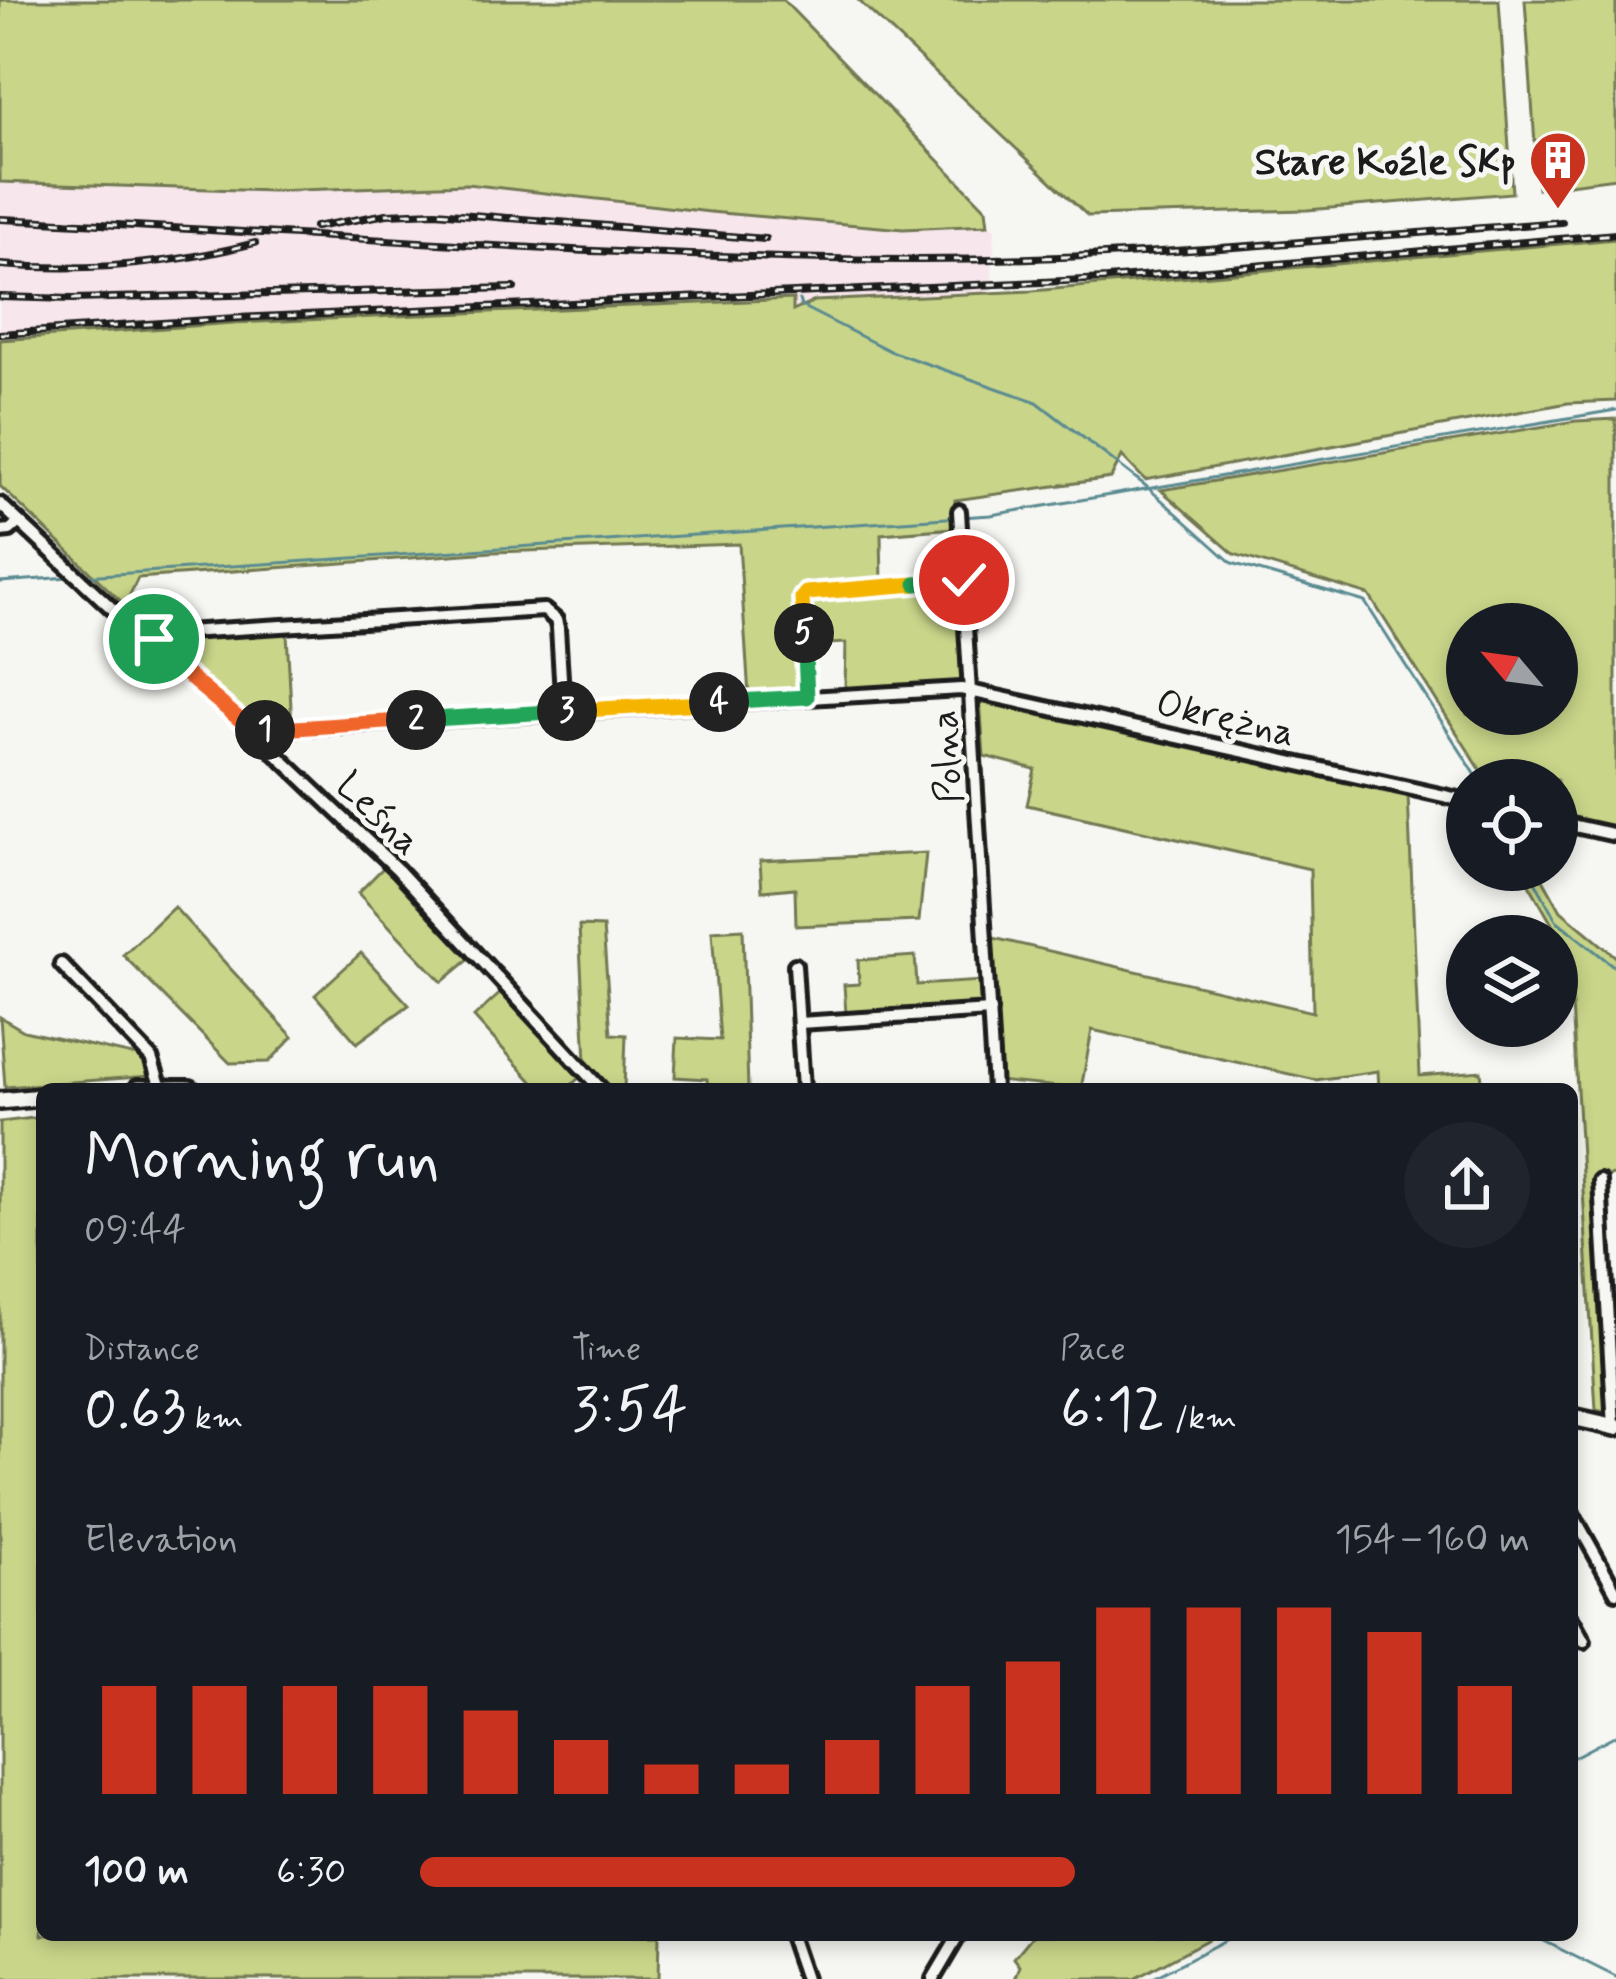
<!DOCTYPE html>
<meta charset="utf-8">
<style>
:root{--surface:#171b24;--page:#20242c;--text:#f1f3f6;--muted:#9ea1a6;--accent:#c8321e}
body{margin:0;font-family:Mynerve,sans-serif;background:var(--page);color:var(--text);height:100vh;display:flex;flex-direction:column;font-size:45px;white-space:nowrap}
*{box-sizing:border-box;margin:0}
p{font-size:39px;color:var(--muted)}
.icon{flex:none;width:66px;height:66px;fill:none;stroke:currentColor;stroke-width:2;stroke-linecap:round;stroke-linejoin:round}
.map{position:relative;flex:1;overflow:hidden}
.drawer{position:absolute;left:36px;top:1083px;width:1542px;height:858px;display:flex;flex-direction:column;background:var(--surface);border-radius:18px;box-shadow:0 6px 18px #0003}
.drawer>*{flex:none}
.needle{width:78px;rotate:299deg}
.tools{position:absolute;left:1446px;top:603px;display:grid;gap:24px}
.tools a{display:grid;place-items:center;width:132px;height:132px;border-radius:50%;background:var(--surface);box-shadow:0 6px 18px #0003;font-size:60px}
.pin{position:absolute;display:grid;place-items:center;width:102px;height:102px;color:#fff;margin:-51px;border:6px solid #fff;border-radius:50%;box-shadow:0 3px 12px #0007}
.km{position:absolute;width:60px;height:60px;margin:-30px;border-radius:50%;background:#222;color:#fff;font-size:33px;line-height:60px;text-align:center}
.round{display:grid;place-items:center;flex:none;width:126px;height:126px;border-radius:63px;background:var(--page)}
.overview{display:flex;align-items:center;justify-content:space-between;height:204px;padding:0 48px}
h1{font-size:66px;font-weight:600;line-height:90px}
.stats{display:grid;grid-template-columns:repeat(3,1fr);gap:18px;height:204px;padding:12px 48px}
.stats div{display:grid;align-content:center}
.stats b{font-size:60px;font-weight:600}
.stats small{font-size:33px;font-weight:400}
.stats p{font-size:33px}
.chart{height:336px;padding:24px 48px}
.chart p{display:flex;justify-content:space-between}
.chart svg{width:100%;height:216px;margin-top:12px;stroke:var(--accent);stroke-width:6}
ul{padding:0 48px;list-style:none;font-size:39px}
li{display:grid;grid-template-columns:192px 144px 1fr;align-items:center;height:90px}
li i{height:30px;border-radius:15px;background:var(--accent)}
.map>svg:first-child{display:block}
.built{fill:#f7e6eb}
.green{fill:#c9d589;stroke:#727852;stroke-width:3;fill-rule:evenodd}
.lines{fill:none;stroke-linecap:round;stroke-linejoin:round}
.stream{stroke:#5a8b91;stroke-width:3}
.minor-casing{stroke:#1c1c1c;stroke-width:20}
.secondary-casing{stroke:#1c1c1c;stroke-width:24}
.minor{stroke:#f6f6f2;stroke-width:10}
.secondary{stroke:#f6f6f2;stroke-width:15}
.rail-casing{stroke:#1c1c1c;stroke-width:8}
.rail{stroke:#f6f6f2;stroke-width:3;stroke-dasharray:9;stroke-linecap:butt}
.split-1-casing{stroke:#fff;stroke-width:24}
.split-2-casing{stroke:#fff;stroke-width:24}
.split-3-casing{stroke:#fff;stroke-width:24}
.split-4-casing{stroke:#fff;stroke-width:24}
.split-5-casing{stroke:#fff;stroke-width:24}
.split-6-casing{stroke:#fff;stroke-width:24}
.split-7-casing{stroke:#fff;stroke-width:24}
.split-1{stroke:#f0652b;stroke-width:15}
.split-2{stroke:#f0652b;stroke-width:15}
.split-3{stroke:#22a559;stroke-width:15}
.split-4{stroke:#f5b400;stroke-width:15}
.split-5{stroke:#22a559;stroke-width:15}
.split-6{stroke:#f5b400;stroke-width:15}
.split-7{stroke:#22a559;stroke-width:15}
.labels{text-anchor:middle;stroke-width:10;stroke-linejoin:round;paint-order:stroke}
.poi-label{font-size:39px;font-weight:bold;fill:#1c1c1c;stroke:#f6f6f2;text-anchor:end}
.street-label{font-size:39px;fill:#1c1c1c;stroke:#f6f6f2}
</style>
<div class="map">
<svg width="1616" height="1979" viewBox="0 0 1616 1979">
<rect width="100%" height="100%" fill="#f6f6f2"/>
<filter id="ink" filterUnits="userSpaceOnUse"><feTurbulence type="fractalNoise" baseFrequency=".00833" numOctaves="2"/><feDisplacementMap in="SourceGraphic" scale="24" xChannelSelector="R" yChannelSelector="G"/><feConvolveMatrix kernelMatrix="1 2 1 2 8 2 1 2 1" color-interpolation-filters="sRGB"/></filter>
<g filter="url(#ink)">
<path class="built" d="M0 182 272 191 467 184 710 212 903 229 988 225 995 229 990 302 856 312 0 348Z"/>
<g class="green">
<path d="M0 0H783L986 209 988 225 903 229 710 212 467 184 272 191 0 182Z"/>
<path d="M858 0H1499L1512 193 1307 210 1088 216Z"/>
<path d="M1525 0H1616V178L1538 188Z"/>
<path d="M1616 239V401L1568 403 1145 480 1122 456 1111 478 955 500V528L881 534 882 583 804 590 803 695 749 696 739 544 492 552 138 578 125 605 0 486V340L233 323 793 299V311L815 301 1032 291Z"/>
<path d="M1616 419V828L1557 814V780H1487L1369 595 1234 554 1161 490 1576 421ZM1467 624H1557V714H1467Z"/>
<path d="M960 587 965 676 961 683 845 688 846 643 808 645V598Z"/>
<path d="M287 633 292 726 255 728 166 646 203 637Z"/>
<path d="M980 698 1408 794 1420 1076 1481 1071 1483 1089H1379L1378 1071 1316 1080 1092 1030 1081 1089 996 1081 989 937 1313 1012 1310 869 1027 805 1035 769 984 756Z"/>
<path d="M926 853 919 921 796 926 795 888 762 891 760 861Z"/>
<path d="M387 864 472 957 442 982 358 893Z"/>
<path d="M1521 870H1538L1561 911 1616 957V1175L1597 1177 1610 1413 1596 1410 1569 954Z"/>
<path d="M174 907 293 1037 269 1062 230 1063 123 955Z"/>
<path d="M579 926 603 927 611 1034 626 1035 624 1089H610L586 1062Z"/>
<path d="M743 929 748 1089H708L707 1079 675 1077 677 1038 720 1040 712 931Z"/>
<path d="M361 953 409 1005 357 1043 315 995Z"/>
<path d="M915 956 917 985 982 981 984 1005 846 1014 844 985 859 984 858 960Z"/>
<path d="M505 989 582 1075 567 1089H539L474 1017Z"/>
<path d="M0 1017 24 1031 142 1057 150 1068 151 1076 5 1087Z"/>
<path d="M42 1117V1935H659L658 1979H0V1122Z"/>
<path d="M1033 1935H1216L1134 1979H1015L1020 1966 1014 1958Z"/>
</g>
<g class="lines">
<g class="stream">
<path d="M799 300 801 306 890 351 1037 402 1146 486 1232 563 1365 602 1479 780"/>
<path d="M85 576 991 515 1616 410"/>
<path d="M0 582 70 577"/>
<path d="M1529 870 1556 920 1616 968"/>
<path d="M1572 1758 1616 1735"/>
<path d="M1532 1935 1616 1977"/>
<path d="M1151 1979 1235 1935"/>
</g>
<defs>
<g id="minor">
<path d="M0 504 149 643 240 719 270 730 274 752 398 870 601 1089"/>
<path d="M959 511 994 1089"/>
<path d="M0 531 10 530 19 522"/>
<path d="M149 643 169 633 544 610 556 620 558 628 563 711"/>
<path d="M807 697 802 598 806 593 964 580"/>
<path d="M270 730 961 689 1467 801"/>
<path d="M1557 822 1616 835"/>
<path d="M61 964 151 1058 161 1088"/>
<path d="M795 965 803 1089"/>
<path d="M799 1023 990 1011"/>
<path d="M1600 1181 1614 1427"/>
<path d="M1572 1513 1616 1592"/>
<path d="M1572 1619 1584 1641"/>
<path d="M790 1935 805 1979"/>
<path d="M933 1979 959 1935"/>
</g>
<g id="secondary">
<path d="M138 1089H190"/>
<path d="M0 1101 42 1097"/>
<path d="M1572 1417 1616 1427"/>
</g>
</defs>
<use href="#minor" class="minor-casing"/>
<use href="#secondary" class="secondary-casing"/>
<use href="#minor" class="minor"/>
<use href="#secondary" class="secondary"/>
<defs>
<g id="rail">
<path d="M0 219C302 233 606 258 908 260 1125 261 1346 237 1562 222"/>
<path d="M315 227 387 214 436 212 765 239"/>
<path d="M0 265C87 272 171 265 255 243"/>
<path d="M0 297 73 299 514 288"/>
<path d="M0 334 236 318 1107 279 1616 234"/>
</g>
</defs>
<use href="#rail" class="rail-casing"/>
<use href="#rail" class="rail"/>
</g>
</g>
<g class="lines" filter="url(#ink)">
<defs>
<path id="split-1" d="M154 639 149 643 239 719 265 730"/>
<path id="split-2" d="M265 730 416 720"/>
<path id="split-3" d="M416 720 567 711"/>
<path id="split-4" d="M567 711 719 702"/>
<path id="split-5" d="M719 702 807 697 804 633"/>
<path id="split-6" d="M804 633 802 598 806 593 916 584"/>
<path id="split-7" d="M916 584 964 580"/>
</defs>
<use href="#split-1" class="split-1-casing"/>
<use href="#split-2" class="split-2-casing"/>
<use href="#split-3" class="split-3-casing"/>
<use href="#split-4" class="split-4-casing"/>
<use href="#split-5" class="split-5-casing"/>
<use href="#split-6" class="split-6-casing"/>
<use href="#split-7" class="split-7-casing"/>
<use href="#split-1" class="split-1"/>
<use href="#split-2" class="split-2"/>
<use href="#split-3" class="split-3"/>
<use href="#split-4" class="split-4"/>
<use href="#split-5" class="split-5"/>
<use href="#split-6" class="split-6"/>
<use href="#split-7" class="split-7"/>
</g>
<defs>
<symbol id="building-pin" viewBox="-11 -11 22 30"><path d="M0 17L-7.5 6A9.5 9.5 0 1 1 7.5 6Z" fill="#c8321e" stroke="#f6f6f2"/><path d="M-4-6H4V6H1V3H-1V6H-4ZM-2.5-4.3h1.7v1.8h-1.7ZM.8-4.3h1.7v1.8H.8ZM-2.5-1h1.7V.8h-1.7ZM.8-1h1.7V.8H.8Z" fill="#fff"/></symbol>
</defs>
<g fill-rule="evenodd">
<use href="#building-pin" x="1525" y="127" width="66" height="90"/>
</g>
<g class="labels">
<g class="poi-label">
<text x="1516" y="174">Stare Koźle SKp</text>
</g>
<g class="street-label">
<text transform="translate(1226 716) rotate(13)" y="14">Okrężna</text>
<text transform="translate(945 757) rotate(-94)" y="14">Polna</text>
<text transform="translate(380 812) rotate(44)" y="14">Leśna</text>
</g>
</g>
</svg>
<div class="tools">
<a><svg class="needle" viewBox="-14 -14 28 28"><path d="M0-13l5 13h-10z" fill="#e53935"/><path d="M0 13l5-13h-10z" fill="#9ea1a6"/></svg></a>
<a><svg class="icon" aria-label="locate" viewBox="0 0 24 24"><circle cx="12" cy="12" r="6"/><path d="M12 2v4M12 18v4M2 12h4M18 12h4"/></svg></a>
<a><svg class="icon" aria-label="layers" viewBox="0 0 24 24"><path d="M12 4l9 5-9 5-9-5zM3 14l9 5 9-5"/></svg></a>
</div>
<div class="pin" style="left:154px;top:639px;background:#1e9e55"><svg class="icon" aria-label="arrive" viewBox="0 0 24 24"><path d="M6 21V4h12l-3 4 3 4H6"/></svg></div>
<div class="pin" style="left:964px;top:580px;background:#d93025"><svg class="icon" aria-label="check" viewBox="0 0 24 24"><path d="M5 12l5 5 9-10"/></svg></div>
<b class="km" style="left:265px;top:730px">1</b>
<b class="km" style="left:416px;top:720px">2</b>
<b class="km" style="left:567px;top:711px">3</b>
<b class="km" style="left:719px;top:702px">4</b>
<b class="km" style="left:804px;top:633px">5</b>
<section class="drawer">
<div class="overview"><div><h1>Morning run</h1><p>09:44</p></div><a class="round"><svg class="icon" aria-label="share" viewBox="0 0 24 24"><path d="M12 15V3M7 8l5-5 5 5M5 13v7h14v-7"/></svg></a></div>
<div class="stats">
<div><p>Distance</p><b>0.63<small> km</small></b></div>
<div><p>Time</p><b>3:54</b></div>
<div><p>Pace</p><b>6:12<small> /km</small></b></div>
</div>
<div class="chart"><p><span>Elevation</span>154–160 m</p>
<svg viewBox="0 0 160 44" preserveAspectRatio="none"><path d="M5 44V22M15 44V22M25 44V22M35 44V22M45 44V27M55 44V33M65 44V38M75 44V38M85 44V33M95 44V22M105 44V17M115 44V6M125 44V6M135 44V6M145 44V11M155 44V22"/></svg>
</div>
<ul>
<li><b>100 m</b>6:30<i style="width:59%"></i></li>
</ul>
</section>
</div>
